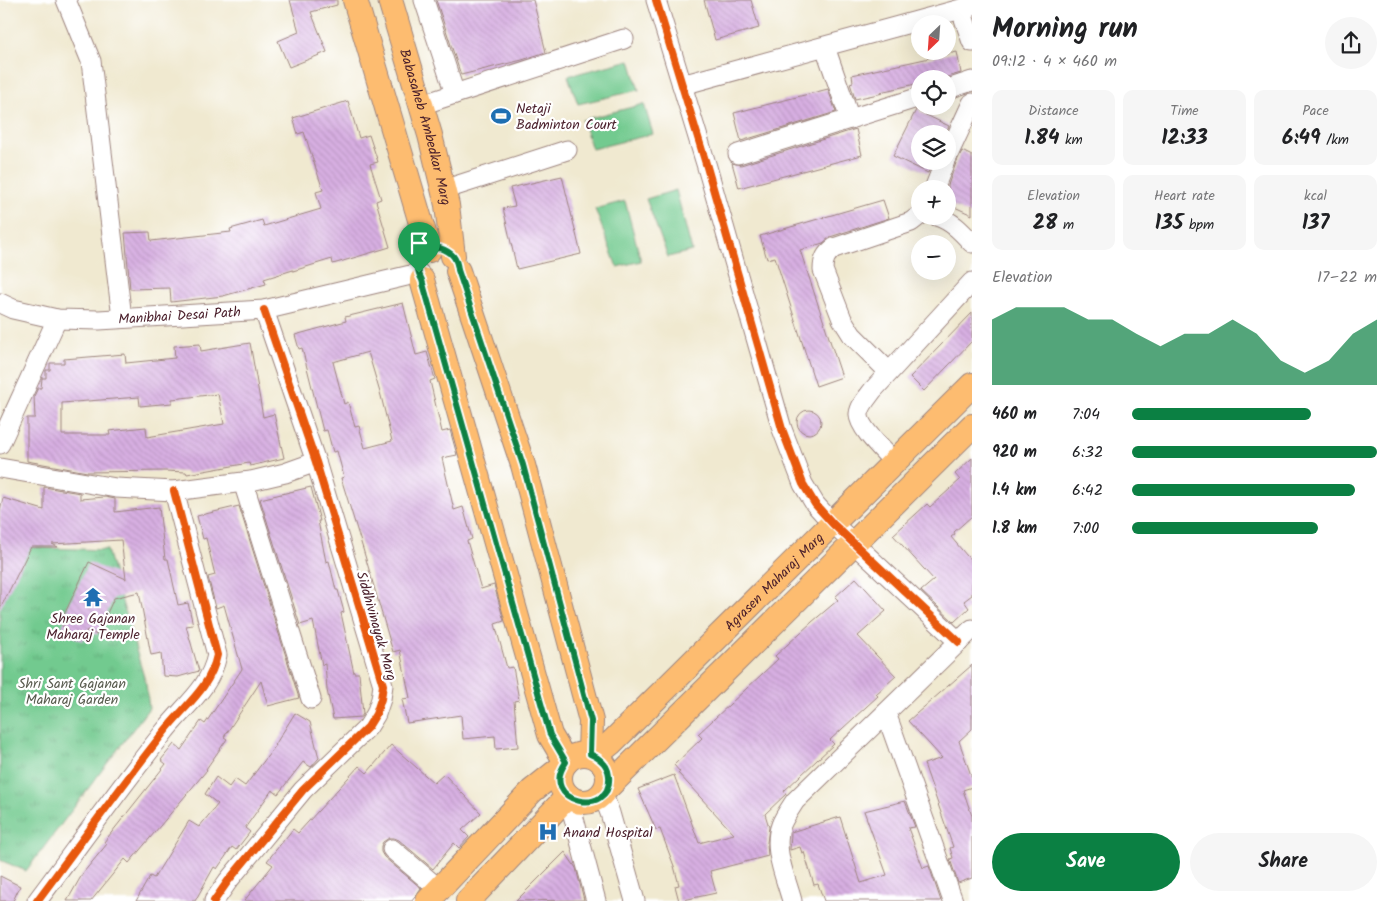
<!DOCTYPE html>
<meta charset="utf-8">
<style>
:root{--surface:#fff;--page:#f6f6f6;--text:#202124;--muted:#757577;--accent:#0b8043}
body{margin:0;font-family:Kalam,sans-serif;background:var(--page);color:var(--text);height:100vh;display:flex;flex-direction:column;font-size:19px;white-space:nowrap}
*{box-sizing:border-box;margin:0}
p{font-size:16px;color:var(--muted)}
.icon{flex:none;width:28px;height:28px;fill:none;stroke:currentColor;stroke-width:2;stroke-linecap:round;stroke-linejoin:round}
.map{position:relative;flex:1;overflow:hidden}
.panel{display:flex;flex-direction:column;background:var(--surface);width:425px}
.panel>*{flex:none}
.needle{width:32px;rotate:205deg}
.fabs{position:absolute;left:911px;top:15px;display:grid;gap:10px}
.fabs a{display:grid;place-items:center;width:45px;height:45px;border-radius:50%;background:var(--surface);box-shadow:0 5px 20px #0002;font-size:25px}
.pin{position:absolute;display:grid;place-items:center;width:42px;height:42px;color:#fff;margin:-51px -21px;border-radius:50% 50% 50% 0;rotate:-45deg;box-shadow:0 0 5px #0007}
.pin .icon{rotate:45deg}
.round{display:grid;place-items:center;flex:none;width:52px;height:52px;border-radius:26px;background:var(--page)}
.summary{display:flex;align-items:center;justify-content:space-between;height:85px;padding:0 20px}
h1{font-size:28px;font-weight:800;line-height:38px}
.figures{display:grid;grid-template-columns:repeat(3,1fr);gap:8px;height:85px;padding:5px 20px}
.figures div{display:grid;align-content:center;border-radius:10px;background:var(--page);text-align:center}
.figures b{font-size:21px;font-weight:800}
.figures small{font-size:14px;font-weight:400}
.figures p{font-size:14px}
.chart{height:140px;padding:10px 20px}
.chart p{display:flex;justify-content:space-between}
.chart svg{width:100%;height:90px;margin-top:5px;fill:var(--accent);opacity:.7}
.primary-button{display:flex;gap:10px;margin-top:auto;padding:10px 20px}
.primary-button a{flex:1;height:58px;border-radius:30px;background:var(--accent);color:#fff;font-size:20px;font-weight:800;line-height:58px;text-align:center}
.primary-button a+a{background:var(--page);color:var(--text)}
ul{padding:0 20px;list-style:none;font-size:16px}
li{display:grid;grid-template-columns:80px 60px 1fr;align-items:center;height:38px}
li i{height:12px;border-radius:6px;background:var(--accent)}
main{display:flex;flex:1;min-height:0}
.map>svg:first-child{display:block}
.grass{fill:#72ca8f;stroke:#5e745d}
.park{fill:url(#park-tufts);stroke:#5e745d}
.building{fill:url(#building-back-hatch);fill-rule:evenodd}
.lines{fill:none;stroke-linecap:round;stroke-linejoin:round}
.minor-casing{stroke:#9d847e;stroke-width:21}
.major-casing{stroke:#9d847e;stroke-width:26}
.minor{stroke:#fff;stroke-width:19}
.major{stroke:#fdbc70;stroke-width:24}
.cycleway-casing{stroke:#fff;stroke-width:11}
.cycleway{stroke:#e8590c;stroke-width:8}
.route-casing{stroke:#fff;stroke-width:10}
.route{stroke:#0b8043;stroke-width:6}
.labels{text-anchor:middle;stroke-width:4.5;stroke-linejoin:round;paint-order:stroke}
.poi-label{font-size:14px;fill:#4a1f2b;stroke:#fff;text-anchor:start}
.street-label{font-size:14px;fill:#4a1f2b;stroke:#fff}
.park-label{font-size:14px;fill:#585b4e;stroke:#fff}
</style>
<main>
<div class="map">
<svg width="972" height="901" viewBox="0 0 972 901">
<defs>
<pattern id="park-tufts" width="24" height="20" patternUnits="userSpaceOnUse" patternTransform="scale(1.25)"><rect width="24" height="20" fill="#72ca8f"/><path d="M3 7l-1-3M5 7V3M7 7l1-3M15 17l-1-3M17 17v-4M19 17l1-3" fill="none" stroke="#64ad7c"/></pattern>
<pattern id="building-back-hatch" width="6" height="6" patternUnits="userSpaceOnUse" patternTransform="scale(1.25)"><rect width="6" height="6" fill="#d7afe2"/><path d="M-1 5l2 2M0 0l6 6M5-1l2 2" fill="none" stroke="#ba96c2"/></pattern>
</defs>
<rect width="100%" height="100%" fill="#fff"/>
<filter id="ink" filterUnits="userSpaceOnUse"><feTurbulence type="fractalNoise" baseFrequency=".02" numOctaves="2"/><feDisplacementMap in="SourceGraphic" scale="10" xChannelSelector="R" yChannelSelector="G"/><feConvolveMatrix kernelMatrix="1 2 1 2 8 2 1 2 1" color-interpolation-filters="sRGB"/></filter>
<filter id="wash" filterUnits="userSpaceOnUse"><feTurbulence type="fractalNoise" baseFrequency=".0096" numOctaves="4" result="noise"/><feDisplacementMap in="SourceGraphic" scale="20" xChannelSelector="R" yChannelSelector="G"/><feGaussianBlur stdDeviation="1.12" result="paint"/><feColorMatrix in="noise" values="0 0 0 0 0 0 0 0 0 0 0 0 0 0 0 0 0 1.4 0 .05"/><feComposite in="paint" operator="in"/></filter>
<g filter="url(#wash)">
<rect width="100%" height="100%" fill="#f0e9d0"/>
<g class="grass">
<path d="M630 60 639 90 578 104 568 76Z"/>
<path d="M644 104 653 134 592 149 582 120Z"/>
<path d="M676 190 692 251 668 257 646 199Z"/>
<path d="M625 201 641 261 617 267 595 209Z"/>
</g>
<path class="park" d="M19 547 107 550 146 684 149 708 26 871 0 860V580Z"/>
<g id="blocks">
<g class="building">
<path d="M290 0H337V5L311 12 327 52 289 67 278 41 299 32Z"/>
<path d="M436 0H533L546 52 522 60 461 75Z"/>
<path d="M704 0H751L759 28 715 40Z"/>
<path d="M957 52 961 73 940 79H920V83L880 92 883 93 855 99 850 83 853 82 852 75Z"/>
<path d="M828 89 836 112 741 141 734 113Z"/>
<path d="M348 101 359 138 369 135 378 162 370 164 381 199 376 201 390 247 333 264 332 259 293 271V270L264 279 266 284 223 296 171 302 170 288 130 289 125 233 150 232 151 241 231 232 230 229 262 220 264 226 321 209 316 192 323 190 304 132 298 134 293 118Z"/>
<path d="M920 109V112L949 126 945 134H920V161H933L928 173 893 156 916 110Z"/>
<path d="M856 129 862 155 739 188 732 163 741 165Z"/>
<path d="M962 151 972 156V215L948 204V185L956 163Z"/>
<path d="M562 176 581 254 517 269 503 208 515 206 510 188Z"/>
<path d="M883 200 889 218 830 237 823 243 800 250 842 377 816 386 775 257 767 259 760 236Z"/>
<path d="M403 303 416 355 427 352 435 379 430 381 442 432 450 430 457 455 442 458 454 510 463 507 472 539 467 541 481 589 494 585 504 621 495 624 507 668 513 667 519 700 514 701 518 747 496 749 495 736 463 739 461 715 407 723 402 699 410 698 400 650 393 652 363 549 341 478 344 477 337 451 333 452 327 430 323 431 302 348 299 349 295 335 346 321 345 317ZM368 352 381 396 392 441 365 448 359 426 355 427 348 402 344 404 333 362Z"/>
<path d="M972 313V341L924 391 910 377Z"/>
<path d="M250 343 263 417 274 414 284 458 250 466 249 463 187 474 186 472 165 471 87 472 27 461V418H35L34 396 38 388H41L42 378H46V370H50V363H64V359L125 354 126 363 175 358 174 346 200 344 201 351ZM218 394 224 424 147 437 146 427 109 431 110 435H62V403L139 397 140 406 172 403V399Z"/>
<circle cx="809" cy="422" r="12"/>
<path d="M972 458V516L954 532 955 534 951 537 972 562V595L964 601 969 608 954 622 921 591 934 580 893 535 927 504 930 507 960 480 955 474Z"/>
<path d="M44 487 80 493V499L105 497 115 499V512L159 507 165 559H168L178 605 188 603 193 625 186 626 199 671 178 677 163 676 161 653 151 655 139 592 114 598 97 635 87 630 82 641 66 633 68 629 62 626 66 618 63 617 89 562 126 579 121 540 52 544 58 547H31L0 609V511L3 498 44 510Z"/>
<path d="M311 487 320 521H318L326 562 329 561 336 590H338L344 612 341 613 354 673H359L363 714 361 717 333 719 327 690 325 664 322 665 313 621 300 625 260 499Z"/>
<path d="M239 506 299 698 268 706 261 681 224 737 227 739 206 769 207 770 129 863 125 859 91 901H67L83 873 107 844 104 842 166 764 161 760 174 744 181 750 201 721 205 724 242 669 224 605 216 608 208 577 215 575 206 538 203 539 197 516Z"/>
<path d="M856 578 886 611 858 636 896 676 876 694 878 696 830 740 834 744 784 791 786 794 765 814 769 827 767 843 768 856 710 871 716 893 679 901 675 886 679 885 674 866 660 829 656 830 638 789 674 775 699 843 734 834 678 773 680 772 674 765 702 738 698 734 778 659 775 656 812 622 838 600 835 597Z"/>
<path d="M972 665V729L959 741 972 778V787L963 790 972 816V878L958 883 950 859 953 858 950 848 953 847 924 764 942 758 908 721Z"/>
<path d="M295 713 310 722 319 758 311 767 303 762 278 794 272 790 245 828 250 832 236 850 232 847 217 869 214 867 195 901H136L150 876 154 878 189 821 199 827 218 804 205 794 216 777 229 787 235 779 245 786 276 745H275Z"/>
<path d="M391 745 434 783 444 774 481 813 462 830 469 837 459 848 454 843 433 869 399 840 394 838H389L383 842 381 846V852L384 857 421 888 412 901H244L273 865 267 861 293 829 298 833 359 766 367 773Z"/>
<path d="M905 801 915 827 908 828 923 868 929 866 941 901H824L818 884 814 885 804 852 802 853 800 847 790 850 791 832 840 817 861 883 887 875 864 811Z"/>
<path d="M565 852 576 868 584 900 516 901Z"/>
<path d="M0 876 20 886 13 901H0Z"/>
</g>
</g>
</g>
<g filter="url(#ink)">
<use href="#blocks" fill-opacity="0" stroke="#9d847e" stroke-width="1"/>
<g class="lines">
<defs>
<g id="minor">
<path d="M66 0 91 61 122 318"/>
<path d="M424 0 455 94"/>
<path d="M656 0 707 167 782 429 803 484 815 504 833 524 959 642"/>
<path d="M961 10 972 42"/>
<path d="M825 47 850 119"/>
<path d="M682 85 972 6"/>
<path d="M948 89 972 81"/>
<path d="M421 105 624 39"/>
<path d="M738 154 920 97"/>
<path d="M948 155 972 103"/>
<path d="M934 189 945 161"/>
<path d="M443 190 567 150"/>
<path d="M936 216C952 221 961 231 972 243"/>
<path id="s1" d="M0 303 13 309 57 319 99 320 264 310 419 273"/>
<path d="M889 372 852 335 842 319 823 270C823 259 826 254 834 248L911 222 920 215"/>
<path d="M0 444 57 319"/>
<path d="M894 462C885 452 858 427 859 414 860 405 868 397 873 390L972 282"/>
<path d="M0 468 116 488 174 491 251 481 285 473 316 462"/>
<path d="M243 482 311 699"/>
<path d="M886 713 953 901"/>
<path d="M603 795 610 813 635 901"/>
<path d="M568 796 596 901"/>
<path d="M392 849 439 889"/>
<path d="M37 901C79 845 120 787 164 732 184 706 210 689 217 655L174 491"/>
<path d="M214 901 228 881 303 790 368 727 376 714 381 699 383 685 316 462 264 310"/>
<path d="M792 901C786 878 772 849 781 825 784 817 790 809 795 801L972 629"/>
</g>
<g id="major">
<path d="M355 0 429 250"/>
<path id="s2" d="M390 0 430 135 447 205 453 256"/>
<path d="M458 271 523 465 591 721 590 754"/>
<path d="M422 280 550 735 566 762"/>
<circle cx="584" cy="778" r="24"/>
<path id="s3" d="M595 756 611 743 972 385"/>
<path d="M606 789 972 426"/>
<path d="M428 901 532 791 562 767"/>
<path d="M468 901 568 796"/>
</g>
</defs>
<use href="#minor" class="minor-casing"/>
<use href="#major" class="major-casing"/>
<use href="#minor" class="minor"/>
<use href="#major" class="major"/>
<defs>
<g id="cycleway">
<path d="M656 0 707 167 782 429 803 484 815 504 833 524 959 642"/>
<path d="M37 901C79 845 120 787 164 732 184 706 210 689 217 655L174 491"/>
<path d="M214 901 228 881 303 790 368 727 376 714 381 699 383 685 316 462 264 310"/>
</g>
</defs>
<use href="#cycleway" class="cycleway-casing"/>
<use href="#cycleway" class="cycleway"/>
</g>
</g>
<g class="lines" filter="url(#ink)">
<defs>
<path id="route" d="M440 248C452 252 457 258 458 270L523 465 591 721 590 754C600 758 608 765 609 776 613 819 537 803 566 762L550 735 422 280C412 264 423 249 440 248Z"/>
</defs>
<use href="#route" class="route-casing"/>
<use href="#route" class="route"/>
</g>
<defs>
<symbol id="stadium-bare" viewBox="-9 -9 18 18"><path d="M0-5a6.5 5 0 1 0 0 10a6.5 5 0 1 0 0-10ZM-3.5-1.8h7v3.6h-7Z" fill="#1f6fb2" stroke="#fff" stroke-width="2.5" paint-order="stroke"/></symbol>
<symbol id="temple-bare" viewBox="-9 -9 18 18"><path d="M0-6L5-2H3V0L6.5 2.5H4V6H1.5V3h-3V6H-4V2.5H-6.5L-3 0V-2H-5Z" fill="#1f6fb2" stroke="#fff" stroke-width="2.5" paint-order="stroke"/></symbol>
<symbol id="hospital-bare" viewBox="-9 -9 18 18"><path d="M-5-5h3v3.5h4V-5h3V5h-3V1.5h-4V5h-3Z" fill="#1f6fb2" stroke="#fff" stroke-width="2.5" paint-order="stroke"/></symbol>
</defs>
<g fill-rule="evenodd">
<use href="#stadium-bare" x="487" y="102" width="28" height="28"/>
<use href="#temple-bare" x="79" y="583" width="28" height="28"/>
<use href="#hospital-bare" x="534" y="818" width="28" height="28"/>
</g>
<g class="labels">
<g class="poi-label">
<text x="516" y="113">Netaji<tspan x="516" dy="16">Badminton Court</tspan></text>
<text x="93" y="623" text-anchor="middle">Shree Gajanan<tspan x="93" dy="16">Maharaj Temple</tspan></text>
<text x="563" y="837">Anand Hospital</text>
</g>
<g class="street-label">
<text dy="5" stroke="none"><textPath href="#s2" startOffset="132">Babasaheb Ambedkar Marg</textPath></text>
<text dy="5" stroke="none"><textPath href="#s1" startOffset="182">Manibhai Desai Path</textPath></text>
<text dy="5" stroke="none"><textPath href="#s3" startOffset="250">Agrasen Maharaj Marg</textPath></text>
<text transform="translate(377 626) rotate(74)" y="5">Siddhivinayak Marg</text>
</g>
<g class="park-label">
<text x="72" y="688">Shri Sant Gajanan<tspan x="72" dy="16">Maharaj Garden</tspan></text>
</g>
</g>
</svg>
<div class="fabs">
<a><svg class="needle" viewBox="-14 -14 28 28"><path d="M0-13l5 13h-10z" fill="#e53935"/><path d="M0 13l5-13h-10z" fill="#757577"/></svg></a>
<a><svg class="icon" aria-label="locate" viewBox="0 0 24 24"><circle cx="12" cy="12" r="6"/><path d="M12 2v4M12 18v4M2 12h4M18 12h4"/></svg></a>
<a><svg class="icon" aria-label="layers" viewBox="0 0 24 24"><path d="M12 4l9 5-9 5-9-5zM3 14l9 5 9-5"/></svg></a>
<a>+</a>
<a>−</a>
</div>
<div class="pin" style="left:419px;top:273px;background:#1e9e55"><svg class="icon" aria-label="arrive" viewBox="0 0 24 24"><path d="M6 21V4h12l-3 4 3 4H6"/></svg></div>
</div>
<section class="panel">
<div class="summary"><div><h1>Morning run</h1><p>09:12 · 4 × 460 m</p></div><a class="round"><svg class="icon" aria-label="share" viewBox="0 0 24 24"><path d="M12 15V3M7 8l5-5 5 5M5 13v7h14v-7"/></svg></a></div>
<div class="figures">
<div><p>Distance</p><b>1.84<small> km</small></b></div>
<div><p>Time</p><b>12:33</b></div>
<div><p>Pace</p><b>6:49<small> /km</small></b></div>
</div>
<div class="figures">
<div><p>Elevation</p><b>28<small> m</small></b></div>
<div><p>Heart rate</p><b>135<small> bpm</small></b></div>
<div><p>kcal</p><b>137</b></div>
</div>
<div class="chart"><p><span>Elevation</span>17–22 m</p>
<svg viewBox="0 0 160 44" preserveAspectRatio="none"><path d="M0 44V12L10 6L20 6L30 6L40 12L50 12L60 19L70 25L80 19L90 19L100 12L110 19L120 32L130 38L140 32L150 19L160 12V44z"/></svg>
</div>
<ul>
<li><b>460 m</b>7:04<i style="width:73%"></i></li>
<li><b>920 m</b>6:32<i style="width:100%"></i></li>
<li><b>1.4 km</b>6:42<i style="width:91%"></i></li>
<li><b>1.8 km</b>7:00<i style="width:76%"></i></li>
</ul>
<div class="primary-button"><a>Save</a><a>Share</a></div>
</section>
</main>
